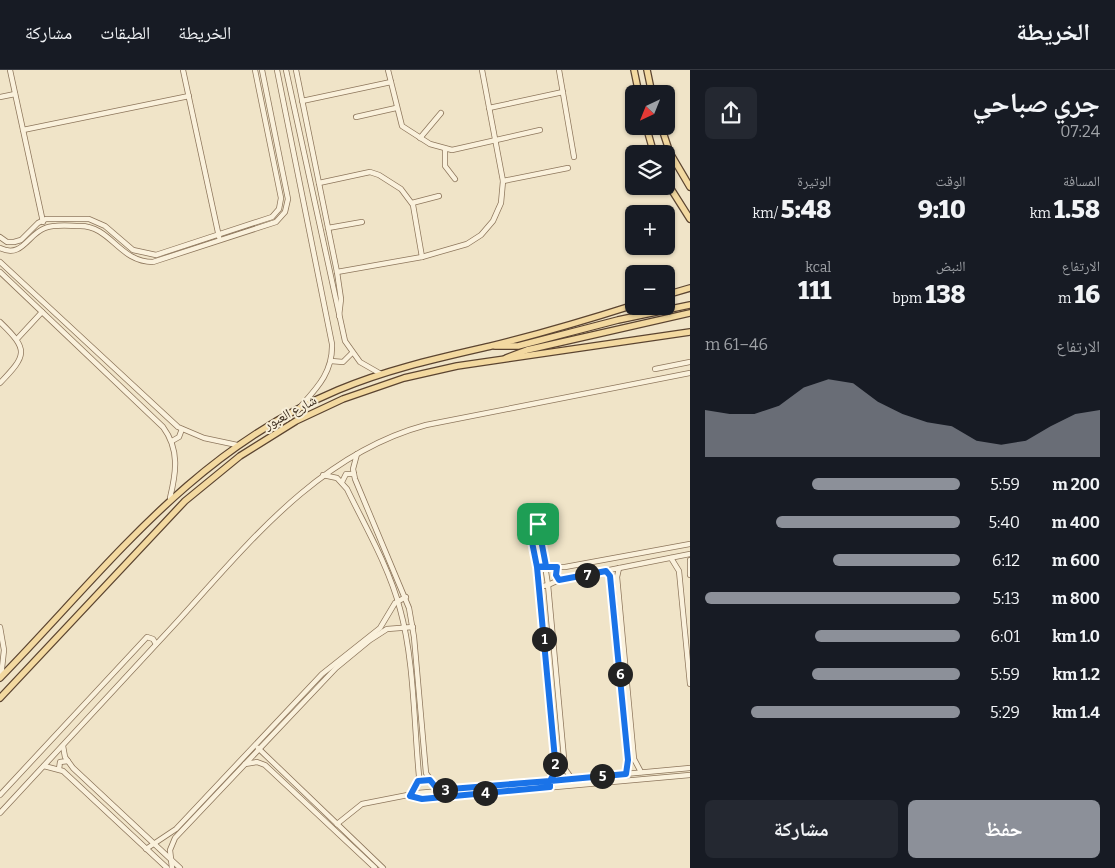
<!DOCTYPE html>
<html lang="ar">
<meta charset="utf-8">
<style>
:root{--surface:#171b24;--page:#242831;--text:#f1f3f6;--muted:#9ea1a6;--line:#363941;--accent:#8c9099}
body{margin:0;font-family:Bitter,"Noto Naskh Arabic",serif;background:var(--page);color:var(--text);direction:rtl;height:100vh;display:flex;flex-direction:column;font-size:19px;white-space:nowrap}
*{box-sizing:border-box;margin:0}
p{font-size:16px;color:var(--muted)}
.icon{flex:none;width:28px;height:28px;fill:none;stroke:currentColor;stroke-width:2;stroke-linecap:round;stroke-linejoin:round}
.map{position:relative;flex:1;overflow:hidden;direction:ltr}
.details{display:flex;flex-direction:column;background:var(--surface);width:425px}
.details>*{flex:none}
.needle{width:32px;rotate:223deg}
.tools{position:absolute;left:625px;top:15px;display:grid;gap:10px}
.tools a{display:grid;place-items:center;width:50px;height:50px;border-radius:8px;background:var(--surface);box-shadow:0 1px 4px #0004;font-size:25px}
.pin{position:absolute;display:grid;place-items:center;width:42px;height:42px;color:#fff;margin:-21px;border-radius:10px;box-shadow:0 2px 8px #0006}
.km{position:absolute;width:25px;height:25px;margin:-12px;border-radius:50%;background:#222;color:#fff;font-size:14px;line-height:25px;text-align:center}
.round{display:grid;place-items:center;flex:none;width:52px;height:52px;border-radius:8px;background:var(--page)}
.head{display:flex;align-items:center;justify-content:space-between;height:85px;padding:0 15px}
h1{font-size:28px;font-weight:800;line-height:38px}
.stats{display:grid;grid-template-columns:repeat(3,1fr);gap:8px;height:85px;padding:5px 15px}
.stats div{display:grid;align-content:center}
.stats b{font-size:25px;font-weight:800}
.stats small{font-size:14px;font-weight:400}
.stats p{font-size:14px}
.chart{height:140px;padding:10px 15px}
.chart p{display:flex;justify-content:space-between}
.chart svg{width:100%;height:90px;margin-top:5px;fill:var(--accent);opacity:.7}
.button{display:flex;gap:10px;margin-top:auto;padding:10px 15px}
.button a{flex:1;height:58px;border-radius:8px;background:var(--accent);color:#fff;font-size:20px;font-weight:800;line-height:58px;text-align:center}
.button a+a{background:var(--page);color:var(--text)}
ul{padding:0 15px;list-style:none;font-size:16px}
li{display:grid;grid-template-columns:80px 60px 1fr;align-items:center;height:38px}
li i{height:12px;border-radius:6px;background:var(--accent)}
header{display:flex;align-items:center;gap:30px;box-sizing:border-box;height:70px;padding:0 25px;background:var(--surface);border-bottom:1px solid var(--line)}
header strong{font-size:24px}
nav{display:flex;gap:28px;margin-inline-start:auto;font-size:18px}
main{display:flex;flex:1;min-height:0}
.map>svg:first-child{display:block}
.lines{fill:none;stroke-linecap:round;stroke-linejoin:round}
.minor-casing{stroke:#8d765c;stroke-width:6}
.major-casing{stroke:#5b4430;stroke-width:8}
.minor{stroke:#faf1dc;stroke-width:4.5}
.major{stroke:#f3d9a0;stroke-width:5.5}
.route-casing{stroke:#fff;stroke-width:10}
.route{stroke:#1a73e8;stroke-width:6}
.labels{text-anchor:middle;stroke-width:4;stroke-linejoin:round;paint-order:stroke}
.street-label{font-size:14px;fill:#3d2e20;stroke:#f7eed8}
</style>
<header>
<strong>الخريطة</strong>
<nav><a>الخريطة</a><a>الطبقات</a><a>مشاركة</a></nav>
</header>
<main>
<section class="details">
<div class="head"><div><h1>جري صباحي</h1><p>07:24</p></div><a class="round"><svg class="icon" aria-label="share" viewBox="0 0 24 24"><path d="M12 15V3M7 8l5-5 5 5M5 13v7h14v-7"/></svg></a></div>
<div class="stats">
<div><p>المسافة</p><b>1.58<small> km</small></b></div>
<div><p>الوقت</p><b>9:10</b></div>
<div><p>الوتيرة</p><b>5:48<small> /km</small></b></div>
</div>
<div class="stats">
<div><p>الارتفاع</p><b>16<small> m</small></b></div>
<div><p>النبض</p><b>138<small> bpm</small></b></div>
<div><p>kcal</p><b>111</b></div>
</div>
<div class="chart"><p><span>الارتفاع</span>46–61 m</p>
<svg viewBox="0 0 160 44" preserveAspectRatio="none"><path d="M0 44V21L10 23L20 23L30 19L40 10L50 6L60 8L70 17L80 23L90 27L100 29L110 36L120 38L130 36L140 29L150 23L160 21V44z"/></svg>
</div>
<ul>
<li><b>200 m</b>5:59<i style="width:58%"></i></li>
<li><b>400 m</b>5:40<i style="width:72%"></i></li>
<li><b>600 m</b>6:12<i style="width:50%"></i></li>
<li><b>800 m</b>5:13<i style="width:100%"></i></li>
<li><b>1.0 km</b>6:01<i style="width:57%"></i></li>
<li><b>1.2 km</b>5:59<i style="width:58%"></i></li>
<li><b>1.4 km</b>5:29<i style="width:82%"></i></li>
</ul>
<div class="button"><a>حفظ</a><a>مشاركة</a></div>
</section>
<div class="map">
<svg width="690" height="798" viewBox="0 0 690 798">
<rect width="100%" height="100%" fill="#f0e4c8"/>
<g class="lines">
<defs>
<g id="minor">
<path d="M10 0 43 152"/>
<path d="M183 0 219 167"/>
<path d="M277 0 332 274C333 302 317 318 300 337"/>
<path d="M286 0 345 271 360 292 381 304"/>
<path d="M296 0 337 202 341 229 339 246"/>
<path d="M388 0 402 56 430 74 452 80 540 60"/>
<path d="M559 0 574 87"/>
<path d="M0 27 15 24"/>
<path d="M302 31 391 12"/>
<path d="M489 38 563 22"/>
<path d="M356 47 396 38"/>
<path d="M23 60 189 26"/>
<path d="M420 68 441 43"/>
<path d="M445 79V96L455 109"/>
<path d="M503 111 568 98"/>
<path d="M319 113 370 102 379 105 401 119 413 135 422 187"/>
<path d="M412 133 439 126"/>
<path d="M328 158 362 152"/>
<path d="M0 167 7 172H14L21 170 38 153 46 149H89L105 156 133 180 156 185 272 147 279 139 281 128 255 0"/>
<path d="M0 178C22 189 28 164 45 158 55 154 69 156 80 156 111 156 119 192 153 192L276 152 285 142 288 129 262 0"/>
<path d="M0 192 178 357 204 368 237 375"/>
<path d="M0 202 163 357C180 380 176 403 170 428"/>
<path d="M337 202 422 187 467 174 481 165 493 151 501 133 503 111 482 0"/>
<path d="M0 252C29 280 27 285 0 313"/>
<path d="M17 269 42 242"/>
<path d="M331 291 343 292 352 283"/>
<path d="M655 299 690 292"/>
<path d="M172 371 179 367 182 359"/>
<path d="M357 384 353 399 355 409 409 538 414 567 426 703 438 721"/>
<path d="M323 405 337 408 347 419C366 458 389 497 400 539 414 589 414 654 419 706L415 720 411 725"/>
<path d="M342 412 346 404H354"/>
<path d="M671 488 679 501 690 614"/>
<path d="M690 490V505"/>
<path d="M537 497H565L690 474"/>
<path d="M557 497 556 505 559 510"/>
<path d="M619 498 617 507 634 689 641 702"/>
<path d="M606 501 611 512 628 690 626 704"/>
<path d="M539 517 548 515 559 510 690 484"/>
<path d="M0 557 4 580 1 607"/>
<path d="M63 676 65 687 73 698 180 798"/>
<path d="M258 678 383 798"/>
<path d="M245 694 257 692 265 695 375 798"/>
<path d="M44 696 63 701 167 798"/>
<path d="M59 699 60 692 68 691"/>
<path d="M550 717V711L556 700 539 517 529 459 530 455 534 453 539 456 548 515 565 699 572 709"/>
<path d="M0 725 147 567 153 569 156 574"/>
<path d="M410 726 422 729 690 705"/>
<path d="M0 743C58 680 116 617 175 554 247 475 318 384 426 355L690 303"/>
<path d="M337 754 362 734 418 723 690 698"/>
<path d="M146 779 176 759 322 604 380 558 395 533 406 527"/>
<path d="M172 798 170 780 175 768 336 598 370 570 387 559 413 557"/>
</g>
<g id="major">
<path d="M634 0 639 24"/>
<path d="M647 0 652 24"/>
<path d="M646 56 654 84"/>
<path d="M661 56 670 83 690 117"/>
<path d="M666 111 690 149"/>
<path d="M666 225 690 218"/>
<path d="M495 276H518L618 250 690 235"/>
<path d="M506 288 527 280 690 243"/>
<path d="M0 608C107 498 192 381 338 320 388 299 439 288 491 276 539 264 587 250 634 235"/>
<path d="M0 628 185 431 240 386 296 351 343 329 404 308 457 296 690 262"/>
</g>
</defs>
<use href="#minor" class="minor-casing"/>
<use href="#major" class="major-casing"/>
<use href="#minor" class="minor"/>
<use href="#major" class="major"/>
</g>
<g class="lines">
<defs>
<path id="route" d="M538 454 546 496 537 497 556 700 550 711 438 720 430 710 418 711 410 726 422 729 550 717V711L626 704 628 690 610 506 606 501 559 510 556 505 557 497H537L529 457 534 453 538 454"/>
</defs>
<use href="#route" class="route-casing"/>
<use href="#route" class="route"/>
</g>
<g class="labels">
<g class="street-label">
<text transform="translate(290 342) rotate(-28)" y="5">شارع العبور</text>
</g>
</g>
</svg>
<div class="tools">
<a><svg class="needle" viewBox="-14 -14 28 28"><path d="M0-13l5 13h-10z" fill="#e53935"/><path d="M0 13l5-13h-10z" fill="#9ea1a6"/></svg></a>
<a><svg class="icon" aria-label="layers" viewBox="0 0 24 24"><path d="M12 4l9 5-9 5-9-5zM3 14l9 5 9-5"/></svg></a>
<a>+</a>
<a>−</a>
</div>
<div class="pin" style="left:538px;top:454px;background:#1e9e55"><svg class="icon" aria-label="arrive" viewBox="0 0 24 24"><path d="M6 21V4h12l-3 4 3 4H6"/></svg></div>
<b class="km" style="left:544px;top:569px">1</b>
<b class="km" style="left:555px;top:694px">2</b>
<b class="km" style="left:445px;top:720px">3</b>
<b class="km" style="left:485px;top:723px">4</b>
<b class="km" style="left:602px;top:706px">5</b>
<b class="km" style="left:620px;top:604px">6</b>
<b class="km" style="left:587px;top:505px">7</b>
</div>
</main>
